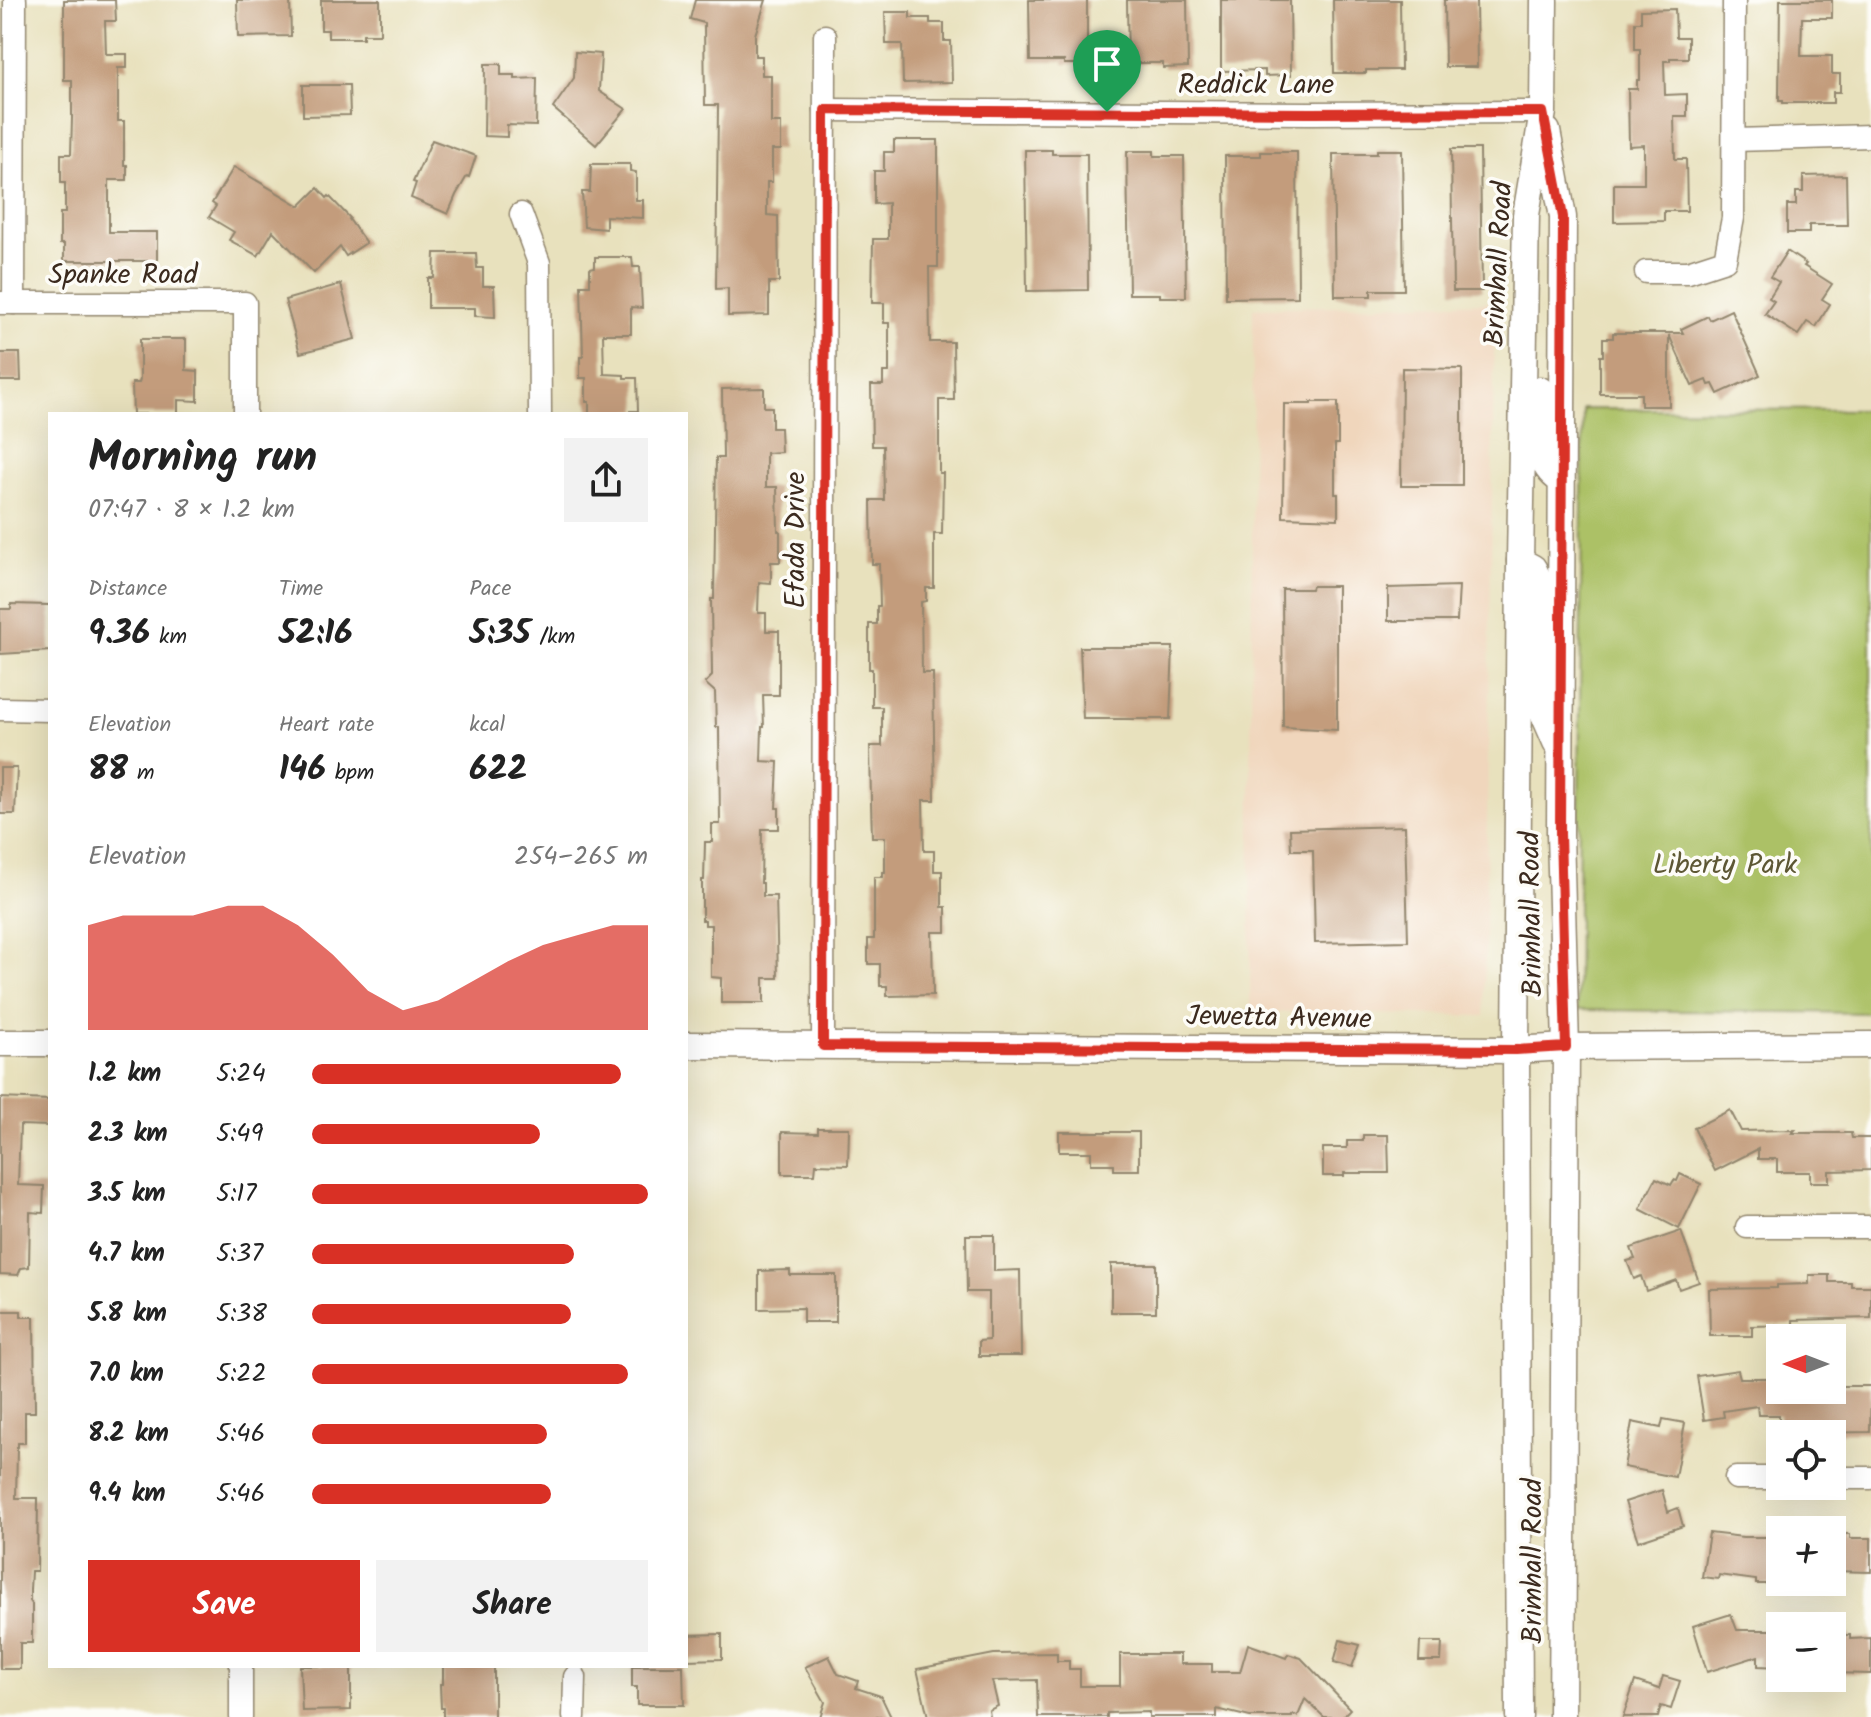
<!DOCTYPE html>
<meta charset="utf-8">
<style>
:root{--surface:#fff;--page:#f2f2f2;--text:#222;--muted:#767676;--accent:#d93025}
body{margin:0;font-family:Kalam,sans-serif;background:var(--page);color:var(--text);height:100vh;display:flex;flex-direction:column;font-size:30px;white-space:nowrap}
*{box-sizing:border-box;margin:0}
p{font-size:26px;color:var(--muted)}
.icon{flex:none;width:44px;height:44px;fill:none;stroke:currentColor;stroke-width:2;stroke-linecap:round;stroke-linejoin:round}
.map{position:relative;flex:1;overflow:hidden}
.panel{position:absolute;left:48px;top:412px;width:640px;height:1256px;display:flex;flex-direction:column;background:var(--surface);border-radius:0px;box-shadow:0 8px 32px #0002}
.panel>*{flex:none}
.needle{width:52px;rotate:270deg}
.buttons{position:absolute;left:1766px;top:1324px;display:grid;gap:16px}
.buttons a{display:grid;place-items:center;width:80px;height:80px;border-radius:0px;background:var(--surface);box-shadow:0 8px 32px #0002;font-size:40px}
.pin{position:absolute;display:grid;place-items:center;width:68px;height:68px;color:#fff;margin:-82px -34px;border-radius:50% 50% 50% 0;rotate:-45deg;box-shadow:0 0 8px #0007}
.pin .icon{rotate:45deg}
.round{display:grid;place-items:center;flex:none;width:84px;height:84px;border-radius:0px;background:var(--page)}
.overview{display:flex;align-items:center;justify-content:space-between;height:136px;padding:0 40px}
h1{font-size:44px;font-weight:700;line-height:60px}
.stats{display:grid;grid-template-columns:repeat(3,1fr);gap:12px;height:136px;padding:8px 40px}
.stats div{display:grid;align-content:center}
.stats b{font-size:34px;font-weight:700}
.stats small{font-size:22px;font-weight:400}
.stats p{font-size:22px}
.chart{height:224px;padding:16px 40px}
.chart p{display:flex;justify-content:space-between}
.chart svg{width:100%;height:144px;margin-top:8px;fill:var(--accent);opacity:.7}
.button{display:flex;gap:16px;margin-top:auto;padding:16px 40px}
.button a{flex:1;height:92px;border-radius:0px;background:var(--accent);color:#fff;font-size:32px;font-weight:700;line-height:92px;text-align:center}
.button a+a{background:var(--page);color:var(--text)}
ul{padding:0 40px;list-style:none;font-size:26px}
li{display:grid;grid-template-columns:128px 96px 1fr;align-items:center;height:60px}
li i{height:20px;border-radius:10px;background:var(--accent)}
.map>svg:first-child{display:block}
.built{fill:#f0d6bc}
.green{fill:#acc166;stroke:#747642;stroke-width:2}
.building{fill:#c39c7c}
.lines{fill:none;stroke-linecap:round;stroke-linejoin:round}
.minor-casing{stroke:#92866e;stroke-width:25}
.tertiary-casing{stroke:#92866e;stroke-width:29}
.minor{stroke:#fff;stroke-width:22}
.tertiary{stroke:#fff;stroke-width:26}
.route-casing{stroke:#fff;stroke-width:16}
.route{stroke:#d93025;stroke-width:10}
.labels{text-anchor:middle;stroke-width:7;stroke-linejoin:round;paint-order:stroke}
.street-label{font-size:28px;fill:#3b2a1e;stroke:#fdfcf7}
.park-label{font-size:28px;fill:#5d5734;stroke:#fdfcf7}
</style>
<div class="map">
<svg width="1871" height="1717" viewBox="0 0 1871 1717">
<rect width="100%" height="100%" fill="#fdfcf7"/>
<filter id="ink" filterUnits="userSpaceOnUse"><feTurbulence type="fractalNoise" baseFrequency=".0125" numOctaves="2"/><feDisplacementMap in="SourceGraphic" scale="16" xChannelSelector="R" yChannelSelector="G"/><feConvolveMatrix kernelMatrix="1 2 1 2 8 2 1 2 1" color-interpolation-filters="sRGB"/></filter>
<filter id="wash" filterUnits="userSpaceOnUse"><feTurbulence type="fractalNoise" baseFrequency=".006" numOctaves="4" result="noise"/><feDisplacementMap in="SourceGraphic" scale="32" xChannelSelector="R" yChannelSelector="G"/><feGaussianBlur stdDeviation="1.8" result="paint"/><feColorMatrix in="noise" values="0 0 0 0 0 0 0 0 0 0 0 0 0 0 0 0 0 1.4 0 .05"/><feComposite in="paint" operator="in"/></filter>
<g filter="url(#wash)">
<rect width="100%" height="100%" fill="#e8e1bd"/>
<path class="built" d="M1495 302 1484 1016 1250 1012 1253 308Z"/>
<path class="green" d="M1583 409 1871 410V1013L1577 1010Z"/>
<g id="blocks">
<g class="building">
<path d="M64 0H115L116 21H105L106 54H127V68H118V121H124V165H127V180H109V232H157V261H64V244H60V213H65V183H61V154H71L72 118V80H64Z"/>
<path d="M237 0H290L291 36 238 37Z"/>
<path d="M321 0H380V34H363V38H328V30H321Z"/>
<path d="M695 0H766L755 35V56H762V75H771V123H781V150H772V182H767V215L778 216 779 282H769V315L728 316V288L716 289 718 105H705L704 23 690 19Z"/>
<path d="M1029 0H1087V64H1064V61H1030Z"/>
<path d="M1127 0H1187L1188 67 1163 68V63H1128Z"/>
<path d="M1221 0H1290L1291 75 1265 76V70L1221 71Z"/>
<path d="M1333 0H1400L1401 70H1366V73H1334Z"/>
<path d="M1444 0H1476L1477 67H1445Z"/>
<path d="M1780 0H1832V18H1802L1801 56H1832V74H1840V92H1833V103H1783V101H1779Z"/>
<path d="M1675 9 1676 37H1688V58H1670V61H1664L1665 95 1687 94V116H1674L1675 159H1686L1687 211H1664V221L1614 222V184H1644V145L1629 146 1628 89H1637V80H1640V49H1635V22H1641V10Z"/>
<path d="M885 12H910V18H930V23H944V41H951L952 82 903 83 902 44H886Z"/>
<path d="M575 52 601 54 599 91 626 109 596 145 553 108 574 78Z"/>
<path d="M485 64H501V75H515V79L537 78 536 126 507 125V137L484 136Z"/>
<path d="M303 85H349L350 115 303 116Z"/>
<path d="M432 140 476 156 469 177 467 176 456 195 448 214 411 198 416 183 413 182Z"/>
<path d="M894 140H938V267H929L930 342H953L954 400H939V473H943L942 534H934V588H926V601L921 602 922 673H933L935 800H923L924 851H934V871H942V907H946V932H932L933 995 887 996V986H880V964H868V939H874V877H883V872H885V837H872L871 801 870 746H882V707H872V669H869V624H877V606H880L879 564H872L871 500H884L883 446H872L871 385H883V372H889V323H884V303H872L873 239H888V203L874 204V171H884V152H894Z"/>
<path d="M1451 149H1480L1482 291H1453Z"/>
<path d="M1025 150H1052V154H1087L1088 290 1027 291Z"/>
<path d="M1377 150H1402L1404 290H1371V296H1335L1333 154H1377Z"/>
<path d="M1127 151H1154V156H1184L1186 297H1160V294H1129Z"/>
<path d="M1261 152H1297L1298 297 1226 298 1225 156H1261Z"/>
<path d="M591 164H630V171L636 172V200H643V218L606 216V229L584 227 582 192H590Z"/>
<path d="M234 167 300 206 318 188 327 198 329 196 350 218 349 219 366 243 346 256 340 247 314 273 273 231 258 256 229 240 234 232 209 217 216 206 212 203Z"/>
<path d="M1846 175 1847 225H1809V233H1787V205H1796V192H1803V176Z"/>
<path d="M1787 251 1806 264 1804 266 1832 284 1822 299 1830 304 1816 327 1807 322 1798 335 1765 314 1774 301 1769 298 1779 282 1770 277Z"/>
<path d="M435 253H476L477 268H483V286H494L495 317 475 316V308H428V278H434Z"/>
<path d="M595 257H632L633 267H640L642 308 631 307V334H603L604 374 624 375V378H637L638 411H630V414H589V402H586V378H580V357H583L581 285H590V268L595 267Z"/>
<path d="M341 284 355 339 300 353 285 300Z"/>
<path d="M1731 310 1760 375 1718 394 1713 384 1709 385 1707 380 1692 386 1669 335V406H1641V394H1600V356H1603V338H1613V333H1683L1681 329 1708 316 1710 320Z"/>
<path d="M140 339H186V370L198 371V401L178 400V414H133L132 383H139L140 379Z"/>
<path d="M0 353H20L21 381H0Z"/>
<path d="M1402 368 1462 369V486H1401Z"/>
<path d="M764 388V407H772V428H780L781 452 766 453V487H777L778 531H780V562H771V583L759 582 758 613H766V631H779V695H763L764 727H762L761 761 778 762 776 808H779V829H762L761 883H763V896H776L778 978H764V1003H721V978L711 977V925H705V920H702V880H704L705 842H712V824H720L719 727H716L715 692 705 683 712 676 711 599H714L716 458H723L722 389Z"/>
<path d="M1311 402H1338V444H1335V494H1338V519L1283 517 1284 404H1311Z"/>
<path d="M1312 586H1337V730L1283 727 1282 589H1311Z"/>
<path d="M1459 586 1457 621H1388V588Z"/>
<path d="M11 604 50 605V651L0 654V609H11Z"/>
<path d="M1080 647H1173L1170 719H1083Z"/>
<path d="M0 768H17L15 814H0Z"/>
<path d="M1405 826 1408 941 1315 943 1313 850H1291L1290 829Z"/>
<path d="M0 1098 50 1100V1126L20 1125 18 1185 44 1186 43 1213 30 1212 29 1267 21 1268 18 1275 0 1274Z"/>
<path d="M1730 1110 1741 1131 1795 1130 1792 1133H1851L1852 1138H1871V1170L1829 1171V1182H1810V1172H1777V1159H1758V1149L1715 1171 1694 1128Z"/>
<path d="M818 1128H849L848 1165 816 1164 815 1174H782V1132L818 1133Z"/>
<path d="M1059 1132H1139V1170H1114V1164H1091V1152H1059Z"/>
<path d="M1363 1135H1388L1389 1173H1344V1176H1323V1148H1347V1141H1363Z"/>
<path d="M1680 1174 1701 1184 1679 1229 1640 1209 1656 1178 1671 1185 1674 1180 1677 1181Z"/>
<path d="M1681 1231 1699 1282 1679 1289 1676 1280 1646 1291 1641 1276 1634 1279 1627 1261 1635 1259 1631 1248Z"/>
<path d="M966 1235H994V1271L1020 1270 1021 1356H979V1341L989 1340V1292H967Z"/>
<rect x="1111" y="1264" width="45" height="48"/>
<path d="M790 1270V1275H836V1322H803V1308L759 1309V1271Z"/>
<path d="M1809 1275H1829V1282H1851V1286H1871V1318L1793 1320V1325L1752 1326V1336H1710L1709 1289 1777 1288V1285L1809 1284Z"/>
<path d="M0 1311H21V1317H34L35 1412H25V1443H18V1447H17L16 1498H38L37 1571H31L30 1590V1601L32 1604V1643H20V1669H0Z"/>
<path d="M1738 1370 1740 1378H1780V1390H1832V1386H1871L1870 1432 1809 1433V1427H1779V1415H1758L1757 1406 1723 1411 1724 1417 1704 1420 1697 1376Z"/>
<path d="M1663 1419 1685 1423 1675 1477 1624 1467 1632 1422 1661 1428Z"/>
<path d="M1662 1490 1668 1512 1678 1508 1683 1526 1638 1541 1625 1502Z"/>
<path d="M1709 1533 1743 1537H1780V1584H1756V1580L1719 1575 1718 1579 1702 1577Z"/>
<path d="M1832 1534H1850V1538H1871V1572L1832 1571Z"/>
<path d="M1731 1614 1737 1630H1780V1667L1758 1666V1656L1707 1672 1693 1626Z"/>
<path d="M722 1634V1659L686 1660V1635Z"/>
<path d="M1832 1635H1850V1639L1871 1638V1674L1832 1673Z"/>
<path d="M1340 1640 1360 1645 1352 1667 1334 1662Z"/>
<path d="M1420 1642H1442L1441 1661H1419Z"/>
<path d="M1248 1644 1286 1658 1288 1654 1301 1658 1350 1709 1342 1717H1324L1305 1699 1298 1716 1292 1715V1717H1250L1217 1709V1717H1149V1712L1107 1713V1717H1038L1037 1680 992 1681 998 1706 989 1710 990 1717H928L917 1669 994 1654 1057 1653V1661H1069V1669H1080V1686H1120V1654H1180V1664H1212V1672H1240Z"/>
<path d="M829 1656 838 1674 858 1681 856 1688 881 1696 891 1717H820L825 1702 805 1667Z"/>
<path d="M300 1666H351V1710L302 1711Z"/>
<path d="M443 1666H494V1717H443V1708H441L440 1684H443Z"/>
<path d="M632 1666H683L684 1705H637V1687H632Z"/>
<path d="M1663 1676 1680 1681 1671 1709 1661 1706 1658 1717H1623L1635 1681 1659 1689Z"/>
</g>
</g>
</g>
<g filter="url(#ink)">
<use href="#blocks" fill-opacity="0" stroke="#92866e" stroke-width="2"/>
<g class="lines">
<defs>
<g id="minor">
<path d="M825 110 1311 113 1543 112"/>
<path d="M1734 140 1871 136"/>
<path d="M521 214 539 263 540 414"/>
<path d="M1646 272H1688L1725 260 1733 218 1734 0"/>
<path d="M0 303H245V414"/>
<path d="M14 303 15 0"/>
<path d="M0 709 50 710"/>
<path d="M823 1046 825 36"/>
<path d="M1747 1227H1871"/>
<path d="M1736 1478H1780"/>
<path d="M1832 1478H1871"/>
<path d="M241 1717V1666"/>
<path d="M574 1717 575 1677"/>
</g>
<g id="tertiary">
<path d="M1547 131 1563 217 1560 834 1566 1047 1562 1717"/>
<path d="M1540 390 1542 457C1546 467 1551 475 1561 480"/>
<path d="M1520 561 1533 568 1541 585 1542 710 1556 742"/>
<path d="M0 1043H50"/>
<path d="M686 1045 1516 1050 1566 1047 1871 1045"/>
<path d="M1519 1717 1516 1050 1520 561 1526 215 1543 112 1544 0"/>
</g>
</defs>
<use href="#minor" class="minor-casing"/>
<use href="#tertiary" class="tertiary-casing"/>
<use href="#minor" class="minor"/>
<use href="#tertiary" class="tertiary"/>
</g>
</g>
<g class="lines" filter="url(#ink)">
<defs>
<path id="route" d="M825 110 1311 113 1543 112 1563 217 1560 834 1566 1047 1516 1050 823 1046Z"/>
</defs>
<use href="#route" class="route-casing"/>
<use href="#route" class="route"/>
</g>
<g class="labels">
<g class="street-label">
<text x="1256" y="93">Reddick Lane</text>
<text transform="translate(1497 264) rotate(-87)" y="10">Brimhall Road</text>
<text x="123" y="283">Spanke Road</text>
<text transform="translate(794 540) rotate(-90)" y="10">Efada Drive</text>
<text transform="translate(1530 914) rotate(-91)" y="10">Brimhall Road</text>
<text transform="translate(1279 1016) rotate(1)" y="10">Jewetta Avenue</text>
<text transform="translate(1531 1561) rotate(-90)" y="10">Brimhall Road</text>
</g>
<g class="park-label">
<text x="1725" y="873">Liberty Park</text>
</g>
</g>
</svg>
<div class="buttons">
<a><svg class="needle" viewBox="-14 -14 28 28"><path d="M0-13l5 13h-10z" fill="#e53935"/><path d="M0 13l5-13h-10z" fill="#767676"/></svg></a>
<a><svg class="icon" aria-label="locate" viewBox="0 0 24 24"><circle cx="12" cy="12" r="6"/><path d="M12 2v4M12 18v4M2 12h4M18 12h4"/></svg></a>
<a>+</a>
<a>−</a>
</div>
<div class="pin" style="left:1107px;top:112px;background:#1e9e55"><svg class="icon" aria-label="arrive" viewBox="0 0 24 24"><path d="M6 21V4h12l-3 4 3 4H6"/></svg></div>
<section class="panel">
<div class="overview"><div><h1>Morning run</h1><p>07:47 · 8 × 1.2 km</p></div><a class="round"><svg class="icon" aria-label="share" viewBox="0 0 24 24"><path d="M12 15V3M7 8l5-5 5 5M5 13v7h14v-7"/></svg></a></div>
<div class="stats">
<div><p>Distance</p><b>9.36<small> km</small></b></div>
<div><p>Time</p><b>52:16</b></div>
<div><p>Pace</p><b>5:35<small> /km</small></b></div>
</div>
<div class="stats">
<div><p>Elevation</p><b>88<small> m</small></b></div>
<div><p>Heart rate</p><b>146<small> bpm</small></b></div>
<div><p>kcal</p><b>622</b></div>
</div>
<div class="chart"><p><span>Elevation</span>254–265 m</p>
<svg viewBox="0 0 160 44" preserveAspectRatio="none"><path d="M0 44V12L10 9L20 9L30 9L40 6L50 6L60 12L70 21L80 32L90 38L100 35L110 29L120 23L130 18L140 15L150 12L160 12V44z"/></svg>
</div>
<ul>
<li><b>1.2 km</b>5:24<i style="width:92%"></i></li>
<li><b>2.3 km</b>5:49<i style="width:68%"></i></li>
<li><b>3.5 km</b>5:17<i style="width:100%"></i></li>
<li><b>4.7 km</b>5:37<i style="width:78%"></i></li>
<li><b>5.8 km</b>5:38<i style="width:77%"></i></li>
<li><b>7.0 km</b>5:22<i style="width:94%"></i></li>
<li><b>8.2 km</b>5:46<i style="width:70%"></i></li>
<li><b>9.4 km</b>5:46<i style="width:71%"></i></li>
</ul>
<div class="button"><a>Save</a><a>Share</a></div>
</section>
</div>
